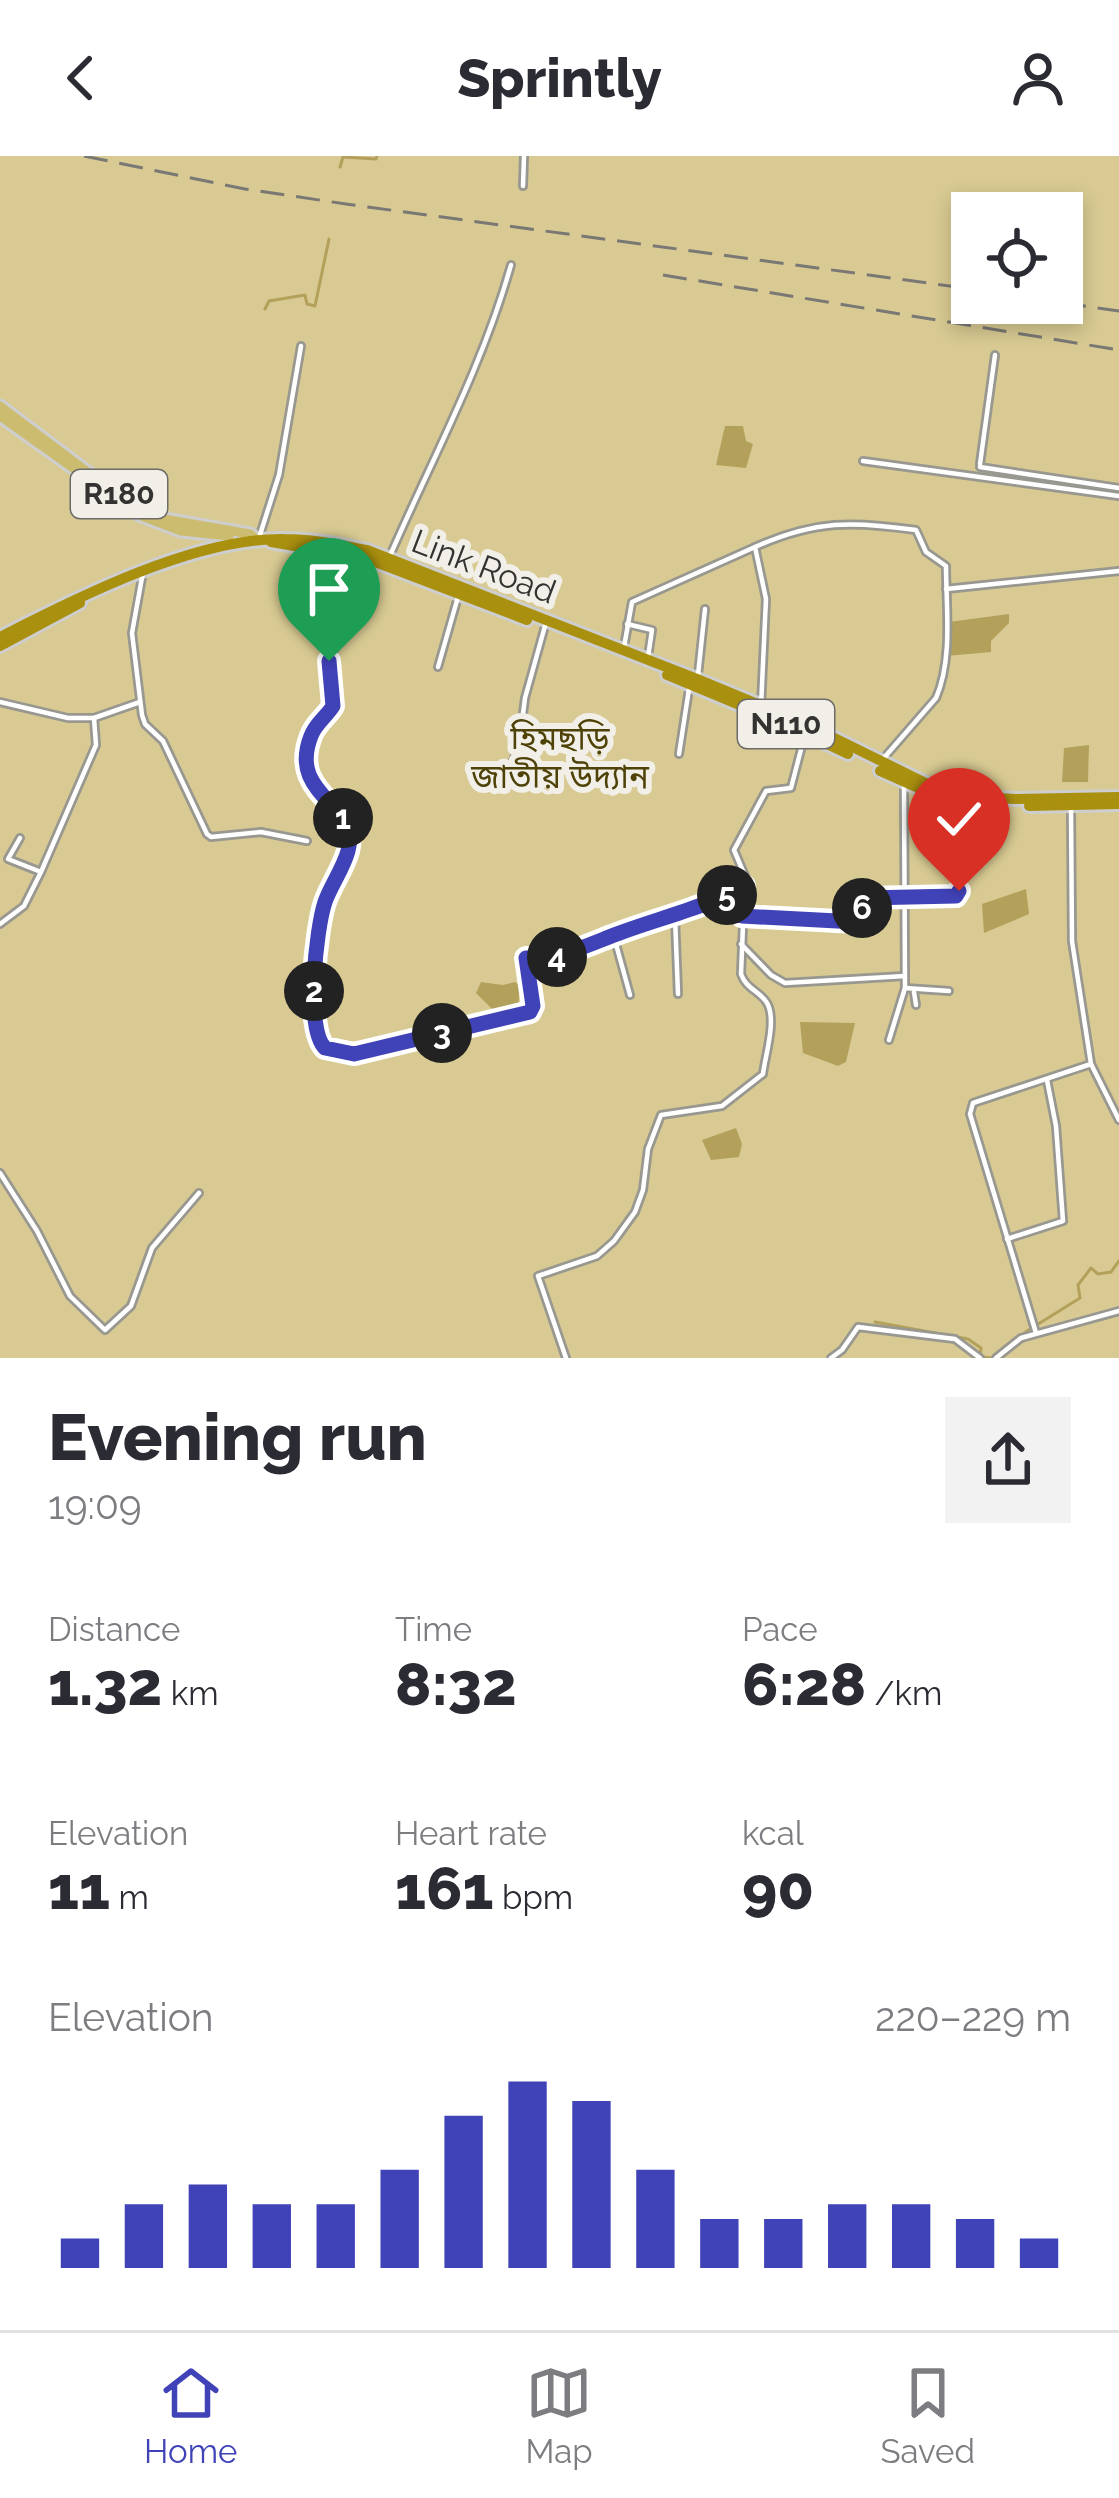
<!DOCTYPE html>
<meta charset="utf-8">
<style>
:root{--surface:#fff;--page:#f2f2f3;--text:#2b2b33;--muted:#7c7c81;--line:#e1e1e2;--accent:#4042b7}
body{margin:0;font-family:Raleway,"Noto Sans Bengali",sans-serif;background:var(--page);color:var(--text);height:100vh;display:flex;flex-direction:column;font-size:45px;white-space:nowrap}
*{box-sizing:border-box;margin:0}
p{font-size:39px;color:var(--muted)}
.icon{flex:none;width:66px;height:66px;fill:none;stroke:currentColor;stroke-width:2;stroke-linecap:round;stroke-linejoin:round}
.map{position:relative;height:1202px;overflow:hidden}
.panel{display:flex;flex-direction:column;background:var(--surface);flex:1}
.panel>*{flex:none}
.fabs{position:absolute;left:951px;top:36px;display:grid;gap:24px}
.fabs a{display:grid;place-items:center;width:132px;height:132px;border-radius:0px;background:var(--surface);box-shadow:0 6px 18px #0003;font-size:60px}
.pin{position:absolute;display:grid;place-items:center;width:102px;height:102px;color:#fff;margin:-123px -51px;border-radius:50% 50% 50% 0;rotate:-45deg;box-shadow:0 0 12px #0007}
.pin .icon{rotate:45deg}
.km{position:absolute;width:60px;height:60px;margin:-30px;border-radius:50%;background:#222;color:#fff;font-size:33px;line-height:60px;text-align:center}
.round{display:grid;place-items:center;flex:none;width:126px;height:126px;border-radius:0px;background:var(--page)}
.headline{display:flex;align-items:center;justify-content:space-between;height:204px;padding:0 48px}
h1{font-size:66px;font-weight:800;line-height:90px}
.figures{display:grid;grid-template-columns:repeat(3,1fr);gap:18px;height:204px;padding:12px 48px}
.figures div{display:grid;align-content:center}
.figures b{font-size:60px;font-weight:800}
.figures small{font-size:33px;font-weight:400}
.figures p{font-size:33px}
.chart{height:336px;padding:24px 48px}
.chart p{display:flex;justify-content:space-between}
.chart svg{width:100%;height:216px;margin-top:12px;stroke:var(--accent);stroke-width:6}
header{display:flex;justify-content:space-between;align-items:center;height:156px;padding:0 48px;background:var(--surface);font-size:54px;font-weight:800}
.tab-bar{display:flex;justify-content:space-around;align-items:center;height:168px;border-top:3px solid var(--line);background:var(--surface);font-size:33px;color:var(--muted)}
.tab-bar a{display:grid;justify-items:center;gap:6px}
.tab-bar .on{color:var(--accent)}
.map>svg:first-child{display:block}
.green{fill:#d8ca92;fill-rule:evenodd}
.water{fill:#b3a15b}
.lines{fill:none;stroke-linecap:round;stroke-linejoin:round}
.stream{stroke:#b3a15b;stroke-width:3}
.street-casing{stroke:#989790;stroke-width:10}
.primary-casing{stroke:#cecece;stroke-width:15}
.highway-casing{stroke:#cecece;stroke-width:16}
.street{stroke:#fff;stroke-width:4.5}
.primary{stroke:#ccbc6f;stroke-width:9}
.highway{stroke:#aa900f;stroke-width:10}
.rail{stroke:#797874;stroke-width:3;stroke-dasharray:24 12;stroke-linecap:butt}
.route-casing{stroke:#fff;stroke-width:24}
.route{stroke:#4042b7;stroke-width:15}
.labels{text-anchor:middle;stroke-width:12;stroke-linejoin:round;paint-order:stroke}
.shield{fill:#f1efe8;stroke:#6d6b68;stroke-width:3}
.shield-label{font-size:30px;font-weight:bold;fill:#343331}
.street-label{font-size:33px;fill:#343331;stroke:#f1efe8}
.park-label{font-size:33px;fill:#4e4207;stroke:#f1efe8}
</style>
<header><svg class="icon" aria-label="back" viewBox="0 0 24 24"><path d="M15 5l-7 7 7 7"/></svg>Sprintly<svg class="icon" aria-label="person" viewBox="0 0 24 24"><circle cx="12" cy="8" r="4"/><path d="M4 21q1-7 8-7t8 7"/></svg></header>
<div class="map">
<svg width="1119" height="1202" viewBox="0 0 1119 1202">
<rect width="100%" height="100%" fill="#f1efe8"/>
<path class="green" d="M0 0H1119V1202H0ZM972 57H1062V147H972Z"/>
<g class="water">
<path d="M725 270H743L746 285 753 288 746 312 716 309Z"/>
<path d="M1009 458V467L991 485V496L946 500 949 466Z"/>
<path d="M1089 589 1088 626H1062L1064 592Z"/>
<path d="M1026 733 1029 758 984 777 982 748Z"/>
<path d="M481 826 503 829 515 826 520 830 518 852 495 856 476 837Z"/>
<path d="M800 866 855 867 846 906 838 910 803 897Z"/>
<path d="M736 972 742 988 739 1001 711 1004 702 984Z"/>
</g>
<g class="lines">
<g class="stream">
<path d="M340 11 343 1 376 3 377 0"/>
<path d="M265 153 269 145 305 139 307 148 315 150 329 83"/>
<path d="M875 1166 968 1183 981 1192 980 1201 995 1202 1027 1175 1080 1142 1078 1129 1091 1112 1098 1118 1111 1116 1119 1105"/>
</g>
<defs>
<g id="street">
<path d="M523 30 524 0"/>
<path d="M863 305 1119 340"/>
<path d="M980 308 995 199"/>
<path d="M980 311 1119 332"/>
<path d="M258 385 279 319 301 190"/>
<path d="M755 391C815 364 853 365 916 374L926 396 946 410C946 451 953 503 936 542L883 603"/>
<path d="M365 402 349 463 329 505 333 550C327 560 316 568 311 579 286 639 349 643 349 683 350 704 334 724 327 743 314 777 308 855 320 889L354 899 530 856 533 851 526 802C559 801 579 793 609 781 654 763 701 754 744 730"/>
<path d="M389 402C431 305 482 212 511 109"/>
<path d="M143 416 132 477 142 559 145 568 163 585 207 678 211 681 261 676 307 685"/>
<path d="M946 433 1119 415"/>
<path d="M627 468 652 474 648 501"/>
<path d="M624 491 632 446 755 391 766 443 761 550"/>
<path d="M438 511 458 441"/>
<path d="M698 519 705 453"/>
<path d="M0 546 68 562H94L140 546"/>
<path d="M679 598 689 533"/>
<path d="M507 620 519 589 525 542 545 470"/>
<path d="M20 682 8 703 41 716"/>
<path d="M675 761 678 838"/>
<path d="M743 761 856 766 865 743 956 740 960 691"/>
<path d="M0 768 24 750 41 716 96 589 94 562"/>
<path d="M614 781 630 839"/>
<path d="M741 788 771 819 785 827 905 820"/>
<path d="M905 832 949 835"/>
<path d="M914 836 916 849"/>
<path d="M889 884 905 832 904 628"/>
<path d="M1091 908 1119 964"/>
<path d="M0 1017 37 1075 70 1140 105 1174 131 1150 152 1092 199 1037"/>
<path d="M1007 1083 1063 1065 1056 970 1047 924"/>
<path d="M1036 1177 970 958 973 947 1091 908 1072 785 1071 653"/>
<path d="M566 1202 538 1120 597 1100 614 1085 635 1056 643 1034 648 993 661 959 722 950 763 918C765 900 777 864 767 847 760 835 746 833 741 818L745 720 734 694 766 635 791 632 804 582"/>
<path d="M831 1202 842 1194 858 1171 955 1183 980 1202"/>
<path d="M996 1202 1021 1182 1119 1155"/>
</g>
<g id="primary">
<path d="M0 250 109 332 164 363 250 378 258 385"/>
<path d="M0 260 139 359 181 375 229 380"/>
</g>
<g id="highway">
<path d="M271 386 365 402 527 464"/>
<path d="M0 481C78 441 197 381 285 383 313 383 340 389 367 394L697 523 808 569 950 639 1015 643 1119 641"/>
<path d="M0 490 80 447"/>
<path d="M667 519 744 551"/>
<path d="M767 560 848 598"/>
<path d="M880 615 945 644"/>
<path d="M1029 650 1118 648"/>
</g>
</defs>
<use href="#street" class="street-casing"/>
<use href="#primary" class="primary-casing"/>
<use href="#highway" class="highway-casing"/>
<use href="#street" class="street"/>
<use href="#primary" class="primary"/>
<use href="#highway" class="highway"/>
<g class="rail">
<path d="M84 0 245 33 346 48 972 133"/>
<path d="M663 119 1119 194"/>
<path d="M1062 147 1119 155"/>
</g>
</g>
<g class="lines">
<defs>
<path id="route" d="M329 505 333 550C327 560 315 568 311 580 287 641 361 647 348 695 343 713 331 729 325 746 316 773 305 873 325 892L354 898 530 856 533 850 526 802C559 802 579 793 609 781 654 763 700 754 744 730L742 760 856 766 865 742 956 740 959 735"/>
</defs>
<use href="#route" class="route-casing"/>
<use href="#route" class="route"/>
</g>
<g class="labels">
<g class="shield">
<rect x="71" y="314" width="96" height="48" rx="9"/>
<rect x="738" y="544" width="96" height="48" rx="9"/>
</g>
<g class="shield-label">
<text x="119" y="348">R180</text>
<text x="786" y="578">N110</text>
</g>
<g class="street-label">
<text transform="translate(484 410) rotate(21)" y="12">Link Road</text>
</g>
<g class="park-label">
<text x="560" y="594">হিমছড়ি<tspan x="560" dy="38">জাতীয় উদ্যান</tspan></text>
</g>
</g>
</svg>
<div class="fabs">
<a><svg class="icon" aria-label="locate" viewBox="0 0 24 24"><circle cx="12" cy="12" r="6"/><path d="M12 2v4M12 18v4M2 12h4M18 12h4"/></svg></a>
</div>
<div class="pin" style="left:329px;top:505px;background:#1e9e55"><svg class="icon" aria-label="arrive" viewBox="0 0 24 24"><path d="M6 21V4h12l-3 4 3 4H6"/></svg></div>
<div class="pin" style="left:959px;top:735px;background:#d93025"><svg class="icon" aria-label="check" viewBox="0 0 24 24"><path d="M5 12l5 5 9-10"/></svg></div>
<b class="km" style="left:343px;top:662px">1</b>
<b class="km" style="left:314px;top:835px">2</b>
<b class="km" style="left:442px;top:877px">3</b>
<b class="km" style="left:557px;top:801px">4</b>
<b class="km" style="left:727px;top:739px">5</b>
<b class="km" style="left:862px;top:752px">6</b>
</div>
<section class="panel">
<div class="headline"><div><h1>Evening run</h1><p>19:09</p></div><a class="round"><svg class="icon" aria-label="share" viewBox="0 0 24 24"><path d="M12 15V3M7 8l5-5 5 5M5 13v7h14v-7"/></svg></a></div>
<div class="figures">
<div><p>Distance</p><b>1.32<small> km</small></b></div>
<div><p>Time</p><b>8:32</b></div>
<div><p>Pace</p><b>6:28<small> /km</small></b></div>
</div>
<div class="figures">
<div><p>Elevation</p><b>11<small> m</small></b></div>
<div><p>Heart rate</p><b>161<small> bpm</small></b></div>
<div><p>kcal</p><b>90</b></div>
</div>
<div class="chart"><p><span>Elevation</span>220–229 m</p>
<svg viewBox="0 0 160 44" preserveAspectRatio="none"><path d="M5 44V38M15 44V31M25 44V27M35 44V31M45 44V31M55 44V24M65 44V13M75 44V6M85 44V10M95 44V24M105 44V34M115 44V34M125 44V31M135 44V31M145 44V34M155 44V38"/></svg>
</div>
</section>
<nav class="tab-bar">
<a class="on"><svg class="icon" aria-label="home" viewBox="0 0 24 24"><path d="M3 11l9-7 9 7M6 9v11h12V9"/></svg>Home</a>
<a><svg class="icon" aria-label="map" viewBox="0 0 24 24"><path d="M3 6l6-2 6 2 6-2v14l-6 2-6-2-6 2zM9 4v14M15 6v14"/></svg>Map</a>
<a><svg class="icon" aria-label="saved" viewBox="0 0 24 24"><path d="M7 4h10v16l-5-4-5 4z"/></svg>Saved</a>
</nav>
